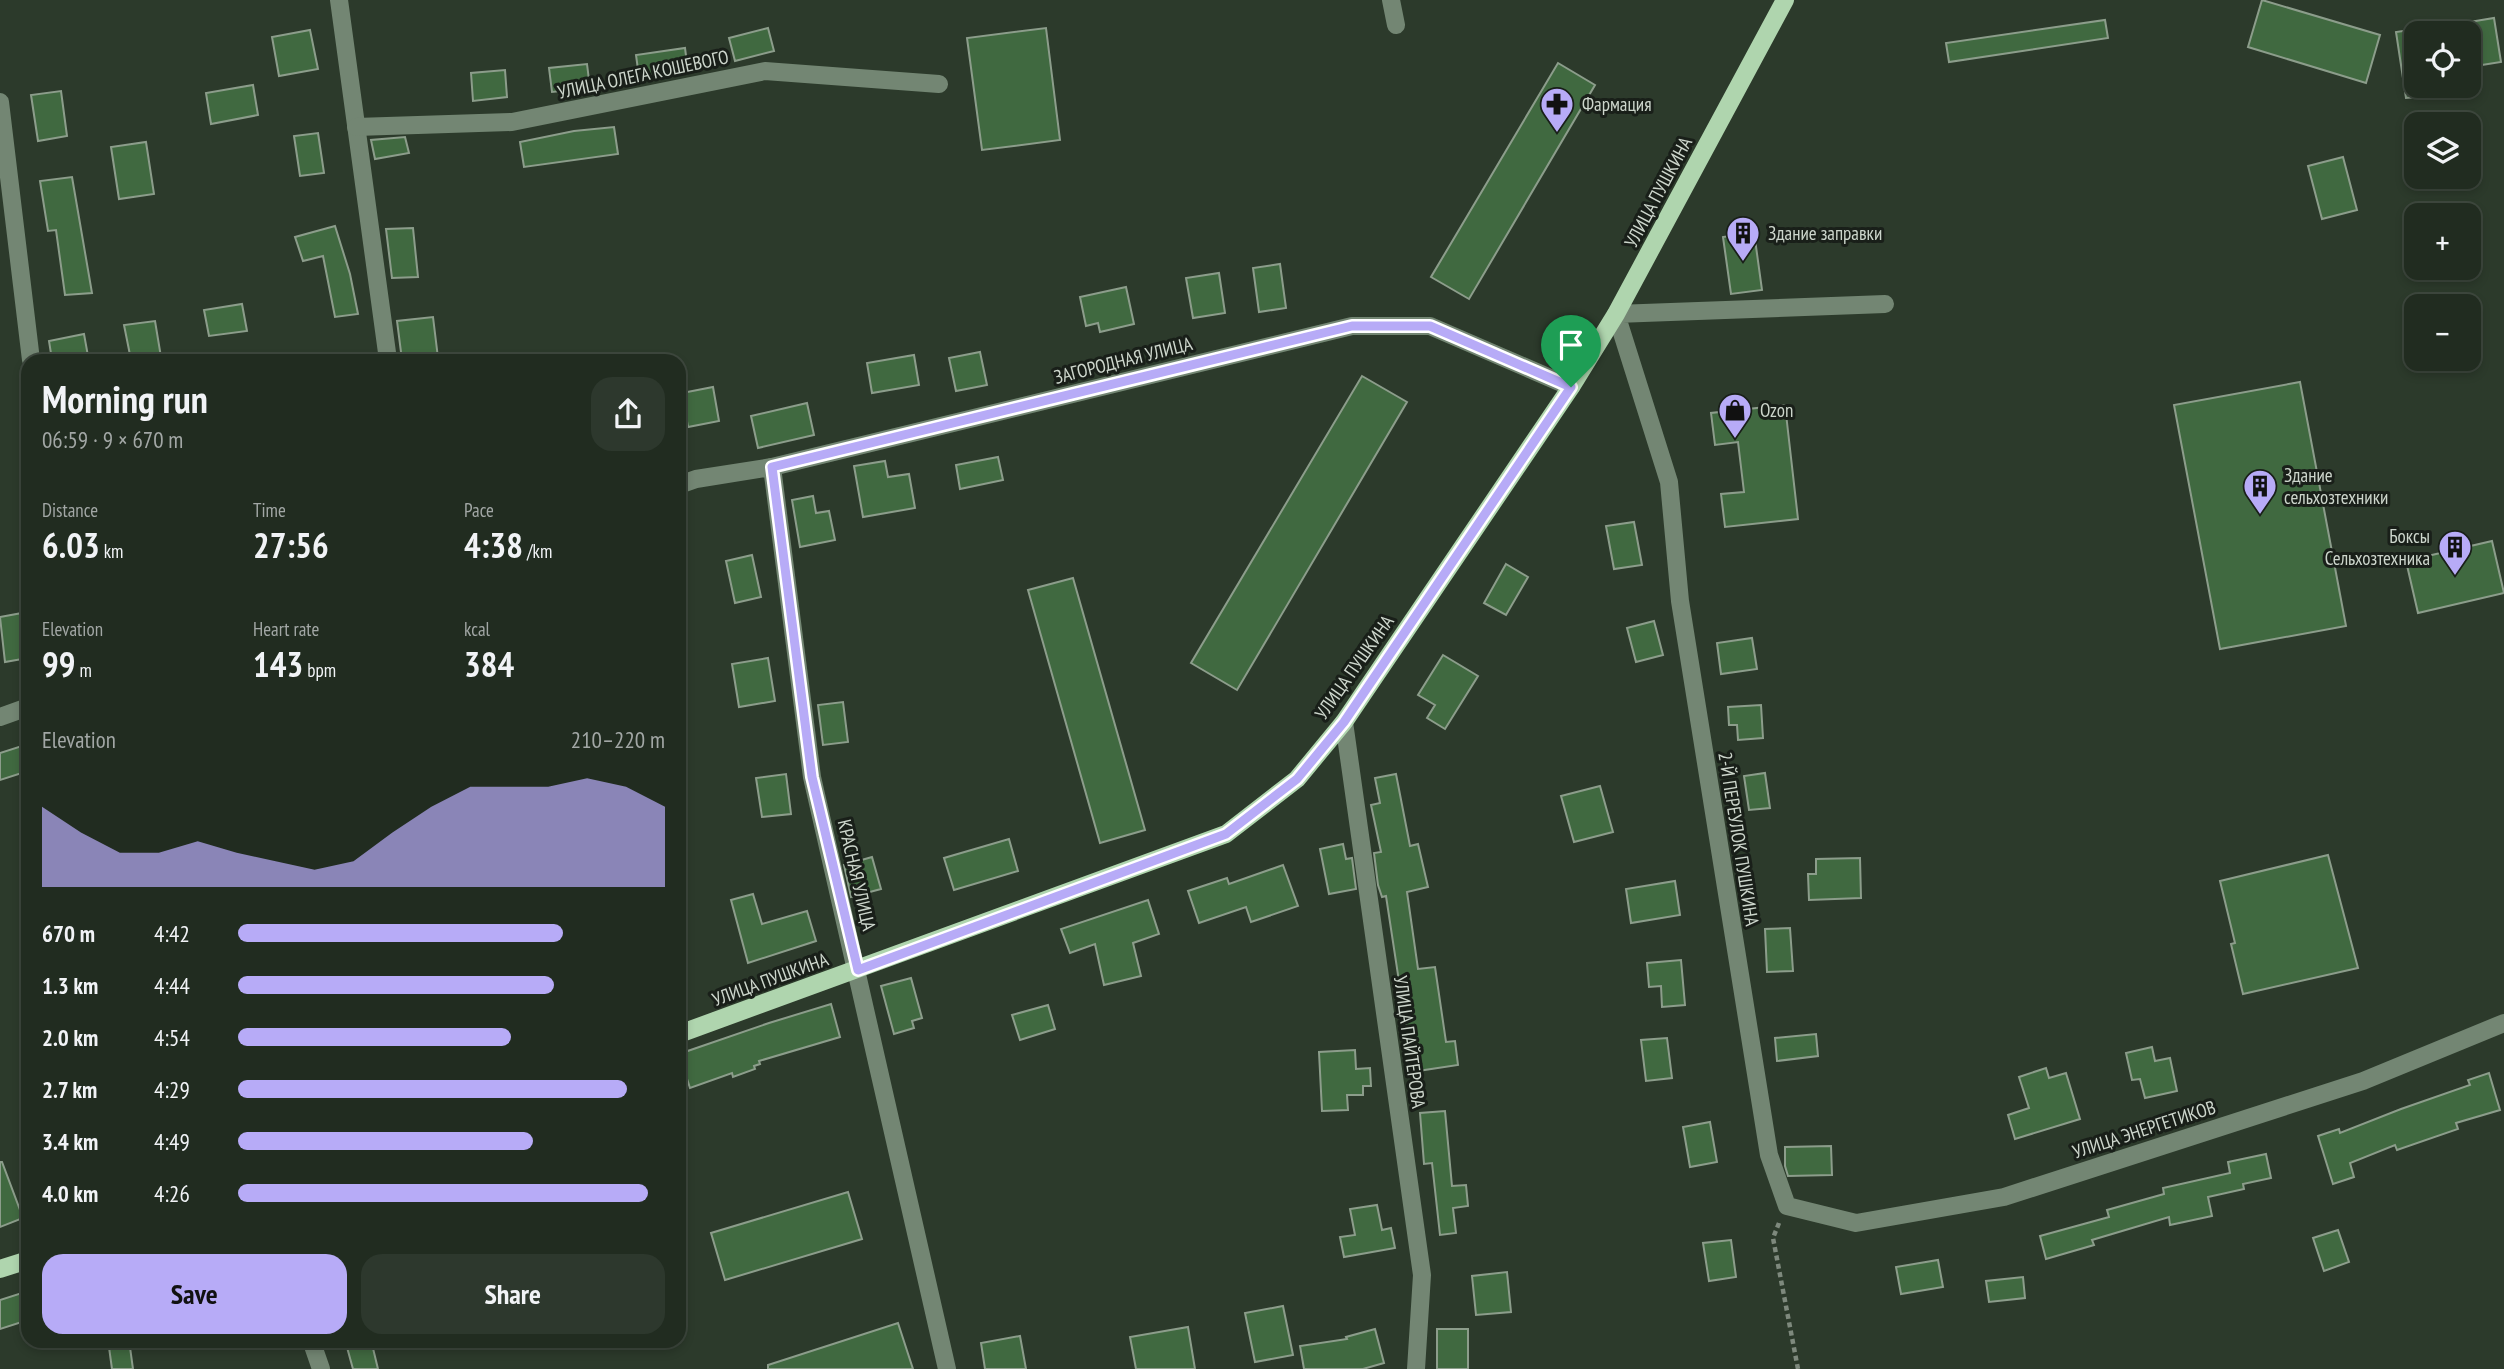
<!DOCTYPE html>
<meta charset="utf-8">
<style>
:root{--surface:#212c20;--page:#2d382d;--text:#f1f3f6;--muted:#a2a7a5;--line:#3e483e;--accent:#b7abf7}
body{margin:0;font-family:"PT Sans Narrow",sans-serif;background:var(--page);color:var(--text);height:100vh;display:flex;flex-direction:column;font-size:26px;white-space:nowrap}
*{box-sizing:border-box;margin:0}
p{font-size:23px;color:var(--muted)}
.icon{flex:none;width:38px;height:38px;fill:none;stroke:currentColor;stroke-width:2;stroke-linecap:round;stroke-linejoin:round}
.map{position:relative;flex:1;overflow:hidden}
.panel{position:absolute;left:21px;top:354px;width:665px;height:994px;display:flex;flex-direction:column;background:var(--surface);border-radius:21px;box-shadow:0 4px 10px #0003,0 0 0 2px var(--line)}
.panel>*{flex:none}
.controls{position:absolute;left:2404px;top:21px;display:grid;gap:14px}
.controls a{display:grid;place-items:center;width:77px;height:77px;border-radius:14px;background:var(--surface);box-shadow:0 4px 10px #0003,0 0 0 2px var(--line);font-size:35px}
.pin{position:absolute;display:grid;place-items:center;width:60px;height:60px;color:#fff;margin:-72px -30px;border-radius:50% 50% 50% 0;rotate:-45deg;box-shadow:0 0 7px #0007}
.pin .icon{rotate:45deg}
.round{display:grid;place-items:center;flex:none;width:74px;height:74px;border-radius:21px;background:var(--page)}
.headline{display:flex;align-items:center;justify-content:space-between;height:119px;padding:0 21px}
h1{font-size:38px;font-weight:600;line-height:52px}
.stats{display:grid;grid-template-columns:repeat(3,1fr);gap:10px;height:119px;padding:7px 21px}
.stats div{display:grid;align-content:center}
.stats b{font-size:35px;font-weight:600}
.stats small{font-size:19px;font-weight:400}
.stats p{font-size:19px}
.chart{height:196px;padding:14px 21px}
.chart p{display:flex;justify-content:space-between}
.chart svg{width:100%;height:126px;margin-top:7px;fill:var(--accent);opacity:.7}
.action{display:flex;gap:14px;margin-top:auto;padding:14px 21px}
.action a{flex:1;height:80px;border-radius:21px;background:var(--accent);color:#111;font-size:28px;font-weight:600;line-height:80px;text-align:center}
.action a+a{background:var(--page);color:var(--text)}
ul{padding:0 21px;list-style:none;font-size:23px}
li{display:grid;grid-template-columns:112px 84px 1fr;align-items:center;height:52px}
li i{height:18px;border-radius:9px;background:var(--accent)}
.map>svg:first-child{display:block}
.building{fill:#406940;stroke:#8c9d8b;stroke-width:2}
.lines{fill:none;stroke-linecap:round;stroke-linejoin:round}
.path{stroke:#7e897d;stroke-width:4.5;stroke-dasharray:5 3.5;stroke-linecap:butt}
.minor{stroke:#738673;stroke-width:18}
.major{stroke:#afd5ae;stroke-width:18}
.route-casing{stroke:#fff;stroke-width:14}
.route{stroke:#b7abf7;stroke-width:9}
.labels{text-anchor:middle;stroke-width:6;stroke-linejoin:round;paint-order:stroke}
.street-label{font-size:19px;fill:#cdd6cc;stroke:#191f19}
.poi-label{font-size:19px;fill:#cdd6cc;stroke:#191f19;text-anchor:start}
</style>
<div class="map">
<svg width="2504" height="1369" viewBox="0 0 2504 1369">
<rect width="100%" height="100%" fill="#2c3a2b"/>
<g class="building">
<path d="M2262 0 2380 35 2366 83 2248 47Z"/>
<path d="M2494 18 2501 62 2469 67V22Z"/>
<path d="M2105 20 2108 38 1949 62 1946 43Z"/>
<path d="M768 28 774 51 735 61 729 38Z"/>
<path d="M1046 28 1060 140 982 150 967 38Z"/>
<path d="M2417 29V97L2406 98 2396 32Z"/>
<path d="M310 30 318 69 279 76 272 37Z"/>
<path d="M685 48 688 71 639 77 636 55Z"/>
<path d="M1558 63 1595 85 1469 299 1431 277Z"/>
<path d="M587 64 590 88 552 92 549 68Z"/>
<path d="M505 70 507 97 473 101 471 73Z"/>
<path d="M253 85 258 115 211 124 206 93Z"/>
<path d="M61 91 67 136 38 141 31 95Z"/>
<path d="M614 127 618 154 524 167 520 142 574 131Z"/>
<path d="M318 133 324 173 300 176 294 136Z"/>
<path d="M405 137 409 153 375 159 371 140Z"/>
<path d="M146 142 154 194 119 199 111 147Z"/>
<path d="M2343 157 2357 210 2322 219 2308 166Z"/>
<path d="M72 177 92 293 65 295 56 230 48 231 40 181Z"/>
<path d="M335 226 350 274 358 314 335 317 323 256 303 261 295 237Z"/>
<path d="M413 228 418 277 392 278 386 229Z"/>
<path d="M1754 232 1762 290 1731 294 1723 237Z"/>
<path d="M1280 264 1286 308 1259 312 1253 268Z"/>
<path d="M1219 273 1225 313 1193 318 1186 278Z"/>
<path d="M1126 287 1134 324 1100 332 1098 323 1086 326 1080 297Z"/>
<path d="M242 304 247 331 209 336 204 310Z"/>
<path d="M433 317 438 358 402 360 397 321Z"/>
<path d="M155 321 161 357 131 360 124 325Z"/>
<path d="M84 334 88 356 52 360 49 341Z"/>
<path d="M980 352 987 385 956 391 949 358Z"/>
<path d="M914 355 919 385 872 393 867 363Z"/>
<path d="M1362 376 1407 402 1237 690 1191 663Z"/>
<path d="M2300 382 2346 626 2220 649 2174 405Z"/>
<path d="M713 387 719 421 688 427 682 393Z"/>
<path d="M807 403 814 435 758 448 751 416Z"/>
<path d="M1785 405 1798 519 1725 527 1721 494 1744 492 1738 442 1715 445 1711 413Z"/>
<path d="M998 457 1003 480 960 489 956 465Z"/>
<path d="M885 461 888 477 909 474 915 508 863 517 854 466Z"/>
<path d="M813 496 816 513 829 511 835 540 800 547 792 500Z"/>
<path d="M1634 522 1642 565 1614 569 1606 526Z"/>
<path d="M2492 541 2504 593 2418 613 2406 561Z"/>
<path d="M752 555 761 597 735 603 726 561Z"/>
<path d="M1506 564 1528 577 1506 615 1484 603Z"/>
<path d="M1073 578 1145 830 1100 843 1028 590Z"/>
<path d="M22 613 28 658 5 662 0 617Z"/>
<path d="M1654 621 1663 655 1636 662 1627 628Z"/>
<path d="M1752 638 1757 669 1721 674 1717 643Z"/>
<path d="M1443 655 1478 676 1445 729 1427 718 1435 705 1418 695Z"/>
<path d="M768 658 775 701 739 707 732 664Z"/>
<path d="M843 702 848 742 823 745 818 705Z"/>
<path d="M1761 705 1763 738 1738 740 1737 725H1729L1728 707Z"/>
<path d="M28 744V771L0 780V753Z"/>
<path d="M1765 773 1770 808 1749 810 1744 776Z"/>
<path d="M786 774 791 814 762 817 756 778Z"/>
<path d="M1396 774 1410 846 1418 844 1428 887 1407 892 1418 969 1435 967 1446 1042 1455 1041 1458 1065 1411 1072 1407 1048 1409 1047 1386 896 1382 897 1378 885 1374 853 1381 852 1371 805 1380 803 1375 778Z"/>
<path d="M1600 786 1613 832 1574 842 1561 796Z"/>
<path d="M1009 839 1018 871 954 890 944 858Z"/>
<path d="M1343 844 1346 859 1352 858 1356 889 1329 894 1320 849Z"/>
<path d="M2328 855 2358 968 2243 994 2231 944 2235 943 2220 881Z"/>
<path d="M872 857 881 889 851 897 844 865Z"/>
<path d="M1860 858 1861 898 1809 900 1808 874H1816V859Z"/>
<path d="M1283 865 1298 906 1251 922 1246 907 1199 923 1188 891 1227 878 1229 884Z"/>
<path d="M1675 881 1680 915 1631 923 1626 889Z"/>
<path d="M753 894 762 924 807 911 816 941 748 963 731 900Z"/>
<path d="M1148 900 1159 934 1133 943 1141 976 1104 985 1095 944 1070 953 1061 929Z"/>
<path d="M1790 928 1793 971 1767 972 1765 929Z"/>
<path d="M1681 960 1685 1005 1662 1007 1661 986 1649 987 1647 963Z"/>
<path d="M911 978 922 1018 912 1021 914 1028 894 1034 881 986Z"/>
<path d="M831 1004 840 1037 759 1061 760 1064 754 1066 755 1069 733 1077 732 1073 690 1088 679 1054 769 1023Z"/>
<path d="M1048 1005 1055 1029 1020 1040 1012 1015Z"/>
<path d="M1816 1034 1818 1056 1777 1061 1775 1038Z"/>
<path d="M1667 1038 1672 1078 1646 1081 1641 1040Z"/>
<path d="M2152 1047 2155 1061 2170 1058 2177 1091 2145 1098 2140 1079 2132 1080 2126 1053Z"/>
<path d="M1355 1050 1356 1069 1370 1068 1371 1086H1363V1095H1347L1348 1110 1322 1111 1319 1052Z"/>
<path d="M2046 1068 2049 1078 2066 1073 2080 1119 2015 1139 2008 1115 2029 1108 2019 1077Z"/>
<path d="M2489 1073 2500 1110 2456 1123 2458 1129 2397 1150 2395 1145 2350 1163 2354 1177 2333 1184 2318 1136 2339 1129 2340 1133 2401 1109 2470 1085 2468 1080Z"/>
<path d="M1445 1111 1452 1186 1466 1185 1468 1206 1453 1208 1456 1233 1440 1235 1432 1163 1424 1164 1420 1113Z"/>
<path d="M1710 1122 1717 1162 1690 1167 1683 1127Z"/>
<path d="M1831 1146 1832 1175 1788 1176 1785 1166V1147Z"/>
<path d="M2266 1154 2271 1178 2243 1184 2244 1189 2208 1197 2212 1216 2170 1225 2169 1217 2092 1240 2094 1245 2046 1259 2040 1236 2109 1217 2107 1210 2164 1194 2163 1188 2230 1173 2228 1162Z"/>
<path d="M0 1162H2L23 1218 0 1227Z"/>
<path d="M848 1192 862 1239 725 1280 711 1233Z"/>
<path d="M1377 1205 1382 1230 1391 1228 1395 1248 1344 1257 1340 1237 1355 1235 1350 1209Z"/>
<path d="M2338 1230 2349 1262 2324 1271 2313 1238Z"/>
<path d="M1731 1240 1736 1277 1709 1281 1703 1243Z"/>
<path d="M1938 1260 1943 1287 1901 1294 1896 1267Z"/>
<path d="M1507 1272 1511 1312 1476 1315 1472 1276Z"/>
<path d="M2023 1277 2025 1298 1989 1302 1986 1281Z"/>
<path d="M28 1291V1320L0 1329V1300Z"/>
<path d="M1283 1306 1293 1355 1255 1362 1245 1313Z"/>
<path d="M898 1323 913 1369H768V1365Z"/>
<path d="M1188 1327 1195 1369H1136L1130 1337Z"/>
<path d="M1375 1329 1384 1363 1363 1369H1304L1300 1346 1347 1339 1346 1337Z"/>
<rect x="1437" y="1329" width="31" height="40"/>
<path d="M1020 1336 1026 1369H985L981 1343Z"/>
<path d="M108 1340H129L133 1369H112Z"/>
<path d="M345 1340H371L378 1369H353Z"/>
</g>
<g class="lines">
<path class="path" d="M1779 1223 1773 1238 1798 1369"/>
<g class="minor">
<path d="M339 0 388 360"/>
<path d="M1391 0 1396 25"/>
<path d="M0 102 31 360"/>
<path d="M356 127 512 122 765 71 939 84"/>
<path d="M1885 304 1616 314 1669 482 1680 601 1769 1155 1787 1206 1856 1223 2004 1197 2363 1081 2504 1023"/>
<path d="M772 467 812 777 947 1369"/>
<path d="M679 485 696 479 772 467 1352 326H1430L1571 387"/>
<path d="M0 717 28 707"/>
<path d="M1344 722 1422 1275 1416 1369"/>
<path d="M311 1340 321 1369"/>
</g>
<g class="major">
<path d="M679 1034 1226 834 1297 779 1344 722 1571 387 1616 314 1785 0"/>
<path d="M0 1269 28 1260"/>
</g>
</g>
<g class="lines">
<defs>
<path id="route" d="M1352 326H1430L1571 387 1344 722 1297 779 1226 834 858 970 812 777 772 467Z"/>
</defs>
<use href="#route" class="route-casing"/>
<use href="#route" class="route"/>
</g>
<defs>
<symbol id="pharmacy-pin" viewBox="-11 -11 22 30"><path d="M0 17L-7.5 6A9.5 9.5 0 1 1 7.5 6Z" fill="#b7abf7" stroke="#191f19"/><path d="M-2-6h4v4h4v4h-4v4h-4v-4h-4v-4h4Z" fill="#111"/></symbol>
<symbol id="building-pin" viewBox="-11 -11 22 30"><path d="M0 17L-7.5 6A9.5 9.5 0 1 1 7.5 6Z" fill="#b7abf7" stroke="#191f19"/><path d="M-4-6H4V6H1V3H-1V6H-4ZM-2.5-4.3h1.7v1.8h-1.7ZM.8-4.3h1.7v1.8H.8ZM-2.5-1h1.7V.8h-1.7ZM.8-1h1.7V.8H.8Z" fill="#111"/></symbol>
<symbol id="shop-pin" viewBox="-11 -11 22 30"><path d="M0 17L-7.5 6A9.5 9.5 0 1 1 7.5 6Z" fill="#b7abf7" stroke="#191f19"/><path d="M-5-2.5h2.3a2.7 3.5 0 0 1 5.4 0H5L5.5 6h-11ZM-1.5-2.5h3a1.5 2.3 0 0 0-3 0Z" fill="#111"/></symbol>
</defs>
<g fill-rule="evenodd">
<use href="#pharmacy-pin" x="1538" y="85" width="38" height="52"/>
<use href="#building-pin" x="1724" y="214" width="38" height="52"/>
<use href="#shop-pin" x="1716" y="391" width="38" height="52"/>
<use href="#building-pin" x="2241" y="467" width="38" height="52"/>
<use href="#building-pin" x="2436" y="528" width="38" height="52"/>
</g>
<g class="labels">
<g class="street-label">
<text transform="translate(643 74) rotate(-12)" y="7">УЛИЦА ОЛЕГА КОШЕВОГО</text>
<text transform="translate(1658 192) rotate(-62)" y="7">УЛИЦА ПУШКИНА</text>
<text transform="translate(1123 360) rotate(-14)" y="7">ЗАГОРОДНАЯ УЛИЦА</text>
<text transform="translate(1354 667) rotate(-55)" y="7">УЛИЦА ПУШКИНА</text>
<text transform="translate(1739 839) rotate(81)" y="7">2-Й ПЕРЕУЛОК ПУШКИНА</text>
<text transform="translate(857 875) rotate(77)" y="7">КРАСНАЯ УЛИЦА</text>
<text transform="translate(770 979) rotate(-20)" y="7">УЛИЦА ПУШКИНА</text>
<text transform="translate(1410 1042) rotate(82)" y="7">УЛИЦА ПАЙТЕРОВА</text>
<text transform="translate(2144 1129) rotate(-18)" y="7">УЛИЦА ЭНЕРГЕТИКОВ</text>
</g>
<g class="poi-label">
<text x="1582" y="111">Фармация</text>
<text x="1768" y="240">Здание заправки</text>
<text x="1760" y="417">Ozon</text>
<text x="2284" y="482">Здание<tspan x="2284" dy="22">сельхозтехники</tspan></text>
<text x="2430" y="543" text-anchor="end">Боксы<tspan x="2430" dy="22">Сельхозтехника</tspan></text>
</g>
</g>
</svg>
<div class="controls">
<a><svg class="icon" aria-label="locate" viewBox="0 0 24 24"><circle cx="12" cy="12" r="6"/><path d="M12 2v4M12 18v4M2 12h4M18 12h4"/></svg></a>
<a><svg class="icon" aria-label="layers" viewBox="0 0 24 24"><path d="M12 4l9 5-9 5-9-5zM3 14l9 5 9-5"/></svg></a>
<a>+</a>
<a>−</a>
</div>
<div class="pin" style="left:1571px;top:387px;background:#1e9e55"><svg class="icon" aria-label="arrive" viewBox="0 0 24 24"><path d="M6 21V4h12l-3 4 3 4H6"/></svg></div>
<section class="panel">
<div class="headline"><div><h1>Morning run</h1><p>06:59 · 9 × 670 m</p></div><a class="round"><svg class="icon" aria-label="share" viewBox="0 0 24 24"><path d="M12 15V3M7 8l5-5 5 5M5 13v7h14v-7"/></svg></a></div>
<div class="stats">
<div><p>Distance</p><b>6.03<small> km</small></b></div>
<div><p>Time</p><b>27:56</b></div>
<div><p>Pace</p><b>4:38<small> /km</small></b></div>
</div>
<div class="stats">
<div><p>Elevation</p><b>99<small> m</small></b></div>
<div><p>Heart rate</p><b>143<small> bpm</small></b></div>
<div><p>kcal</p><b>384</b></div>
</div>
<div class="chart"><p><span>Elevation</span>210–220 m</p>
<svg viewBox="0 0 160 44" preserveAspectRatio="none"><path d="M0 44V16L10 25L20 32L30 32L40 28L50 32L60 35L70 38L80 35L90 25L100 16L110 9L120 9L130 9L140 6L150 9L160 16V44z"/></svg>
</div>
<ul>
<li><b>670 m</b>4:42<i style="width:76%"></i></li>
<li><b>1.3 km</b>4:44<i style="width:74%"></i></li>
<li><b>2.0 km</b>4:54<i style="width:64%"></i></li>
<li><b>2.7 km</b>4:29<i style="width:91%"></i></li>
<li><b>3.4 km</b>4:49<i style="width:69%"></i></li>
<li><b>4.0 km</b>4:26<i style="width:96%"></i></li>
</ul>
<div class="action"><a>Save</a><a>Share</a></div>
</section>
</div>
